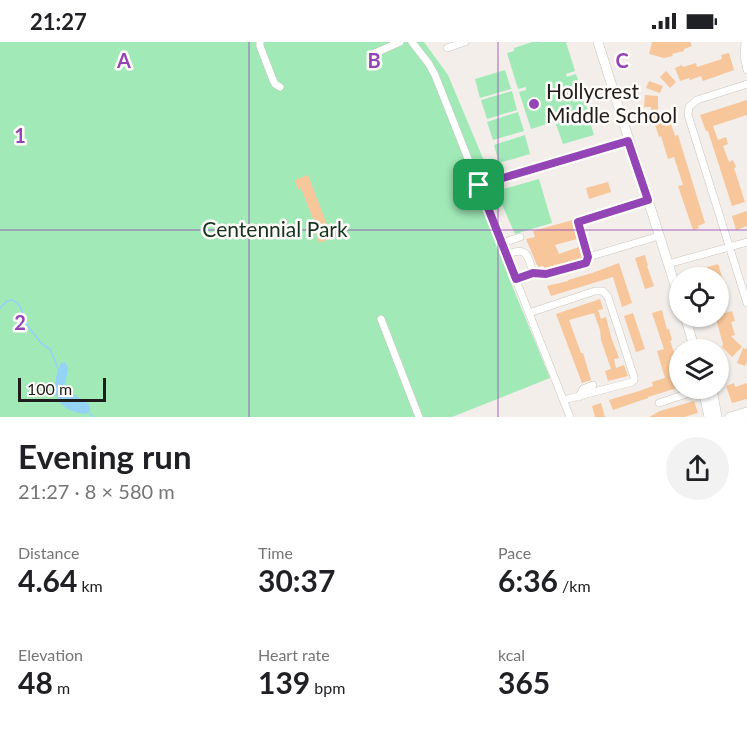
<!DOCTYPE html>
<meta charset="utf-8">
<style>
:root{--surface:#fff;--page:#f2f2f2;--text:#202124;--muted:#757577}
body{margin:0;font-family:Lato,sans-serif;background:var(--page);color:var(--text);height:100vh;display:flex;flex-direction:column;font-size:22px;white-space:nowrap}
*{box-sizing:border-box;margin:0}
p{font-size:20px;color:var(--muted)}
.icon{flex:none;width:33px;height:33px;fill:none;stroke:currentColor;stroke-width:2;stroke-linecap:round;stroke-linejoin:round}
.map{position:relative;height:375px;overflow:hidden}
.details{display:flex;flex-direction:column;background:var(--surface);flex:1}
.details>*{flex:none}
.buttons{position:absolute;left:669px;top:225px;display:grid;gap:12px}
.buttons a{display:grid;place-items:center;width:60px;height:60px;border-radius:50%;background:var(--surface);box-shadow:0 2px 4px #0004;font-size:30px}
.scale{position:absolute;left:18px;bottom:15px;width:88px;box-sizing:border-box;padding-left:6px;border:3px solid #1f1d1b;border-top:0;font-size:16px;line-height:21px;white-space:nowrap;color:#1f1d1b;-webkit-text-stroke:4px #fffcf9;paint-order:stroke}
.pin{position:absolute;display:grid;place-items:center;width:51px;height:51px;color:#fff;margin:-26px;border-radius:12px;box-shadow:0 3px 9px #0006}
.round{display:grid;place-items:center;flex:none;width:63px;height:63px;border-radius:32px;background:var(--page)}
.head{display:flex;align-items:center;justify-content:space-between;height:102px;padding:0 18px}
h1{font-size:33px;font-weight:700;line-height:45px}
.figures{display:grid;grid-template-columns:repeat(3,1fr);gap:9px;height:102px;padding:6px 18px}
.figures div{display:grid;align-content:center}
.figures b{font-size:30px;font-weight:700}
.figures small{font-size:16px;font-weight:400}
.figures p{font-size:16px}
.status{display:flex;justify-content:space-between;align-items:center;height:42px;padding:0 30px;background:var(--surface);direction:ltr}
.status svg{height:16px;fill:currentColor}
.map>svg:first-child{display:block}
.green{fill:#a1eab8}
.water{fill:#94d2f6}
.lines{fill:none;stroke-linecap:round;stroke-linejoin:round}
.stream{stroke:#94d2f6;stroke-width:1.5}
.building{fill:#f7c69a}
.minor-casing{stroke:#cac5bf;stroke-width:8}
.major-casing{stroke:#cac5bf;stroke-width:10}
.minor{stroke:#fff;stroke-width:7}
.major{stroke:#fff;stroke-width:9}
.route-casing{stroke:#fff;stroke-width:12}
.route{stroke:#9445b5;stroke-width:8}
.grid{fill:none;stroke:#9445b5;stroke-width:1.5;stroke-opacity:0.55}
.poi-dot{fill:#9445b5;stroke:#fffcf9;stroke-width:2}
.labels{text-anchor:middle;stroke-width:5;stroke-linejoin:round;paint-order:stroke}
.poi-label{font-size:21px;fill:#1f1d1b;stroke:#fffcf9;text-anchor:start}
.park-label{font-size:21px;fill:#153420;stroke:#fffcf9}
.grid-label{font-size:20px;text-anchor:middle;font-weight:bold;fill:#9445b5;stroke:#fffcf9;stroke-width:5;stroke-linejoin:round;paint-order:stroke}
</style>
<div class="status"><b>21:27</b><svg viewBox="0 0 49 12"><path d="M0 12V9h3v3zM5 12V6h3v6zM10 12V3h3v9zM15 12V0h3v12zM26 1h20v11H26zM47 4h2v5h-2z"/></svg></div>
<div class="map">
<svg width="747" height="375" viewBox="0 0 747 375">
<rect width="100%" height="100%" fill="#f3eee9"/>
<g class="green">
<path d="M0 0H424L448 33 487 126 476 130 509 236 550 336 452 375H0Z"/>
<path d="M532 0H566L575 29 566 32 567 35 576 32 588 69 531 87 519 50 526 48V45L518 47 507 11 514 9V6Z"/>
<path d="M505 28 511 47 480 56 475 37Z"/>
<path d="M512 49 517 68 487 77 481 58Z"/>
<path d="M518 70 524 89 493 98 487 80Z"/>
<path d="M588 73 594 93 563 102 556 82Z"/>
<path d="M525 93 530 112 499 121 494 103Z"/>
<path d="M539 137 552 181 515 192 496 149Z"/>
</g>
<path class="water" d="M65 320 68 326 65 344 70 350 90 363V369L86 372C54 369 49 347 61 321Z"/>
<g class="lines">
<g class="stream">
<path d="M0 266 7 259 13 258 17 261 21 266 26 282 42 302 50 307 58 327"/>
<path d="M89 371 94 375"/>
</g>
</g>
<g class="building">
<path d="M652 0H690L692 4 684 7V9L672 12 673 14 664 16 649 12Z"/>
<path d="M729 11 734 28 703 39 701 34 690 38 689 36 680 39 675 26 682 23 683 25 696 21 697 25 722 17 721 13Z"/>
<path d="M666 29 676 40 670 46 660 35Z"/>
<path d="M649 39 663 44 660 51 646 46Z"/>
<path d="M645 53 658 54V73L663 72 666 84 671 82 675 94 678 93 705 181 698 184 699 186 693 188 678 144 683 143 674 115 668 117 661 94 659 95 655 82 650 83 649 75H651V65H644Z"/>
<path d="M747 58V73L713 84 718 98 726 95 728 102 723 104 729 120 733 118 736 125 734 126 745 160 732 164 708 89H706L700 73Z"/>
<path d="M308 133 332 196 319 201 316 191 318 190 301 146 298 148 295 138Z"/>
<path d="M608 140 611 150 589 157 586 146Z"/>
<path d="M747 169V184L736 188 732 174Z"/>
<path d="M573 178V184L577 197 555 203 559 212 579 205 582 216 545 226 543 224 539 225 537 223 526 197 535 195 533 189Z"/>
<path d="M645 213 648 224H647L654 244 645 247 635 216Z"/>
<path d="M619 221 632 261 622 265 613 235 551 254 547 244 568 239V238L592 231Z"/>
<path d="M718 222 728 254 718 256V236H704L702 230 708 227 707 225Z"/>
<path d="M600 257 603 267 598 268 601 277 606 275 611 295 619 316 614 317 616 326 624 323 628 334 608 339 605 329 611 327 601 298 600 288 594 271 569 278 581 311H583L591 338 582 341 556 272Z"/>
<path d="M662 268 667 288 669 287 672 298 670 299 680 327V345L648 355V356L613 368 609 358 639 349 653 344 652 340 665 336 657 309 664 307 652 271Z"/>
<path d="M732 269 735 279 731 280 735 293 731 294 742 305 732 315 722 305 723 302 716 277 718 276V273Z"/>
<path d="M633 271 645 307 636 310 624 274Z"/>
<path d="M743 306 747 307V320L745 324 737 321Z"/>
<path d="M734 341 735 345 747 341V357L732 361 726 344Z"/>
<path d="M694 359 698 371 684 375H649L660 369Z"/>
<path d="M601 361 605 375H595L592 364Z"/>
</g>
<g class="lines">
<defs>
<g id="minor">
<path d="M260 0V4L273 38 275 42 280 45"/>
<path d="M412 0 429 22 435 33 570 375"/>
<path d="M745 0 744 14 747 28"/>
<path d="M447 6 465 0"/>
<path d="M375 11 400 0"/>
<path d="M747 42 697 58 689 65 688 73 747 261"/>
<path d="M479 143 628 99"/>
<path d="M502 201 520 195"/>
<path d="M507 213C527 203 528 214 533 231L516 237"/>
<path d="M588 215 578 182 580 179 648 158"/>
<path d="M668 222 747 200"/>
<path d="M533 231 546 232 586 221 588 215 659 194"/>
<path d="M529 271 595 249H603L608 255 634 335V338L632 340 564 358"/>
<path d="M381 277 419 375"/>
<path d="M579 355 583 347 593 343"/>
<path d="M659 361 704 346"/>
</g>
<g id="major">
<path d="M598 0 680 259"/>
<path d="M685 274 695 308"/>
<path d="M707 346 704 352 709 375"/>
<path d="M708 346 713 352 717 375"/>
<path d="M730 375 747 370"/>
</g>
</defs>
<use href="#minor" class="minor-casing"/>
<use href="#major" class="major-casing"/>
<use href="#minor" class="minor"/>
<use href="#major" class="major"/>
</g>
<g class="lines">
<defs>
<path id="route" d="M628 99 648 158 578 180 588 215 586 221 546 232 533 231 516 237 479 143Z"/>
</defs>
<use href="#route" class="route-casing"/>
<use href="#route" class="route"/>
</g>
<path class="grid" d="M249 0V375M498 0V375M0 188H747"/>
<circle class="poi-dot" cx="534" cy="62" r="6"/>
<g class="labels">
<g class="poi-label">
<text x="546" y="57">Hollycrest<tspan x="546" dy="24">Middle School</tspan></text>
</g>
<g class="park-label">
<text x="275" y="195">Centennial Park</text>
</g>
</g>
<g class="grid-label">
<text x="124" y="26">A</text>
<text x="374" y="26">B</text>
<text x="622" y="26">C</text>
<text x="20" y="101">1</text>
<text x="20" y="288">2</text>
</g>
</svg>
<div class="buttons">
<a><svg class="icon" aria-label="locate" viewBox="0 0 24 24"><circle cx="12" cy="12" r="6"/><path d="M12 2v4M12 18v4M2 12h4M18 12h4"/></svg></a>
<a><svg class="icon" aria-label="layers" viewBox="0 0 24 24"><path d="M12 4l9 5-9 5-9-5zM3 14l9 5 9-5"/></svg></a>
</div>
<div class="scale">100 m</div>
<div class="pin" style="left:479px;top:143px;background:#1e9e55"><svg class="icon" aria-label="arrive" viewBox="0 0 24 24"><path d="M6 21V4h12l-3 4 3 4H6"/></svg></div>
</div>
<section class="details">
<div class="head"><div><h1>Evening run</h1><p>21:27 · 8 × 580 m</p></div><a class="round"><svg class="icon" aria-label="share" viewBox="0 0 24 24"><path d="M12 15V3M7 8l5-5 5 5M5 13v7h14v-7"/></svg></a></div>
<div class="figures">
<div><p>Distance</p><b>4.64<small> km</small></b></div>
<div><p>Time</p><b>30:37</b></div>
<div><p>Pace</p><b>6:36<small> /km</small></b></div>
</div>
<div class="figures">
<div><p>Elevation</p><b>48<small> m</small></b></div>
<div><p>Heart rate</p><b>139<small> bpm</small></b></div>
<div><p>kcal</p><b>365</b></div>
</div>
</section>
